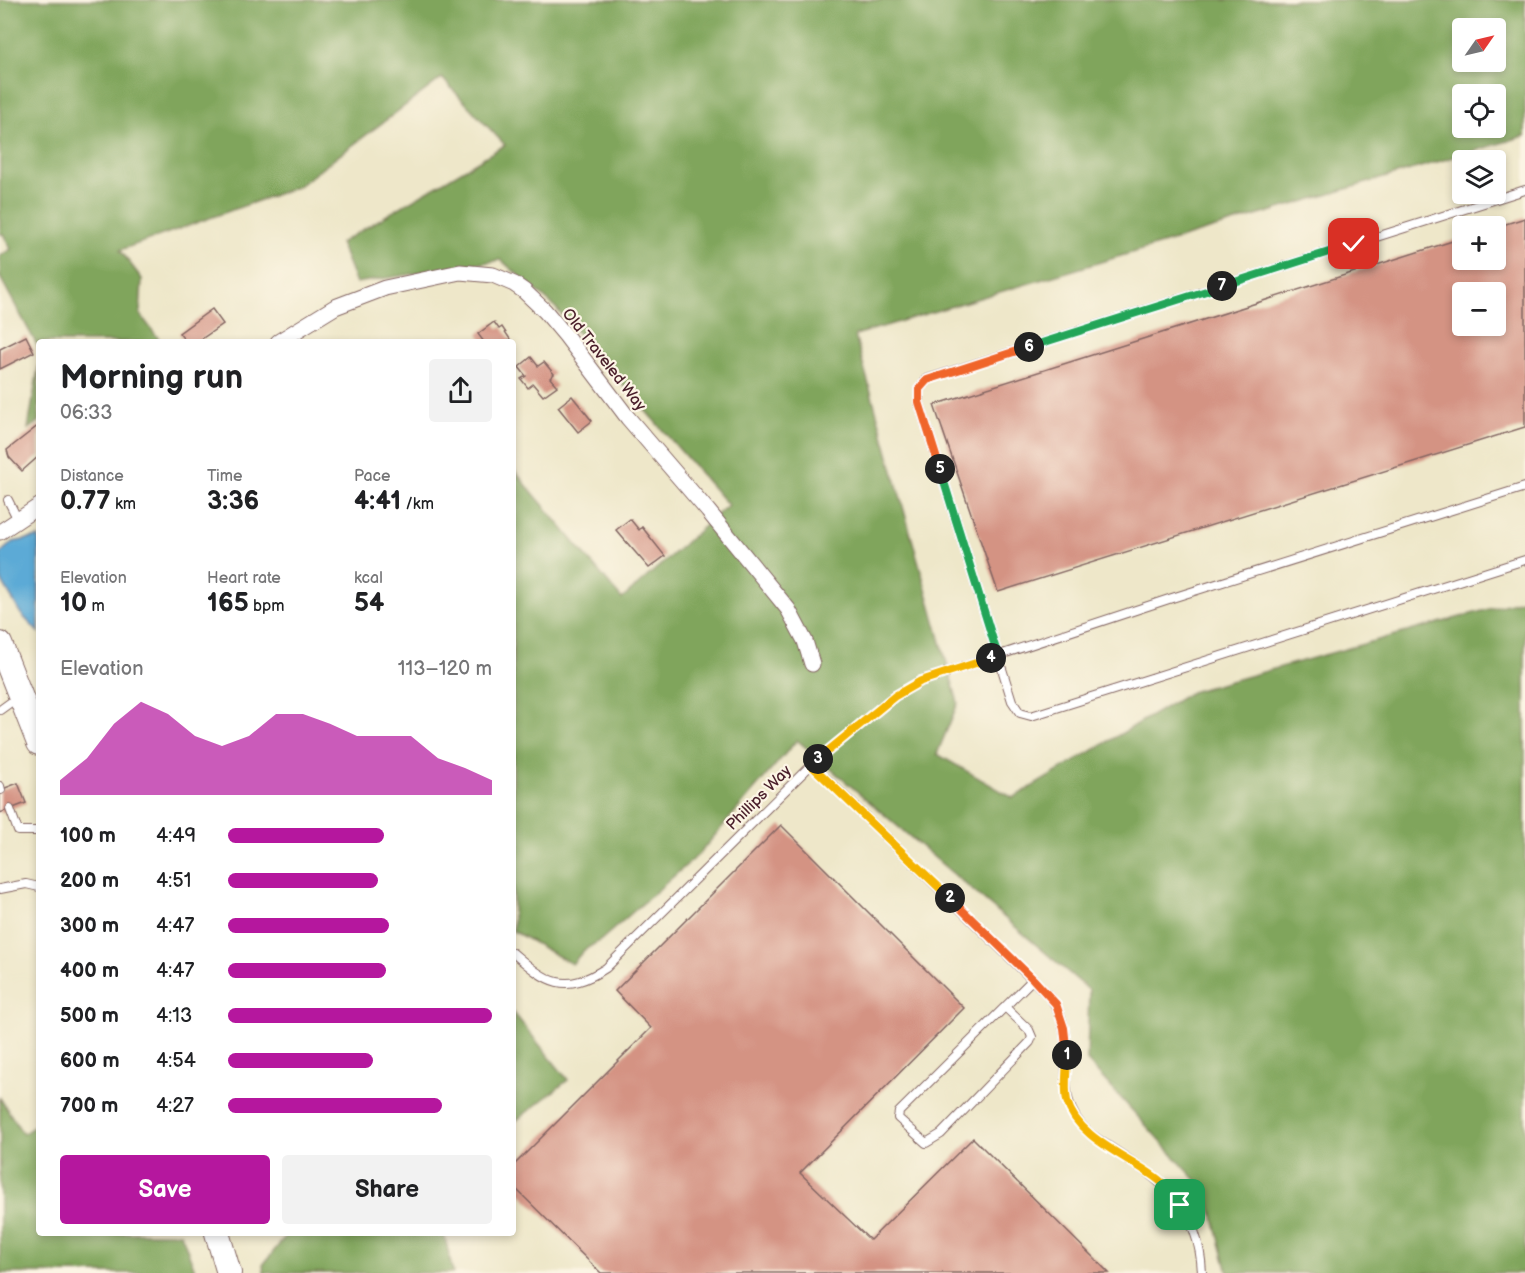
<!DOCTYPE html>
<meta charset="utf-8">
<style>
:root{--surface:#fff;--page:#f2f2f2;--text:#202124;--muted:#757577;--accent:#b5179e}
body{margin:0;font-family:"Balsamiq Sans",sans-serif;background:var(--page);color:var(--text);height:100vh;display:flex;flex-direction:column;font-size:22px;white-space:nowrap}
*{box-sizing:border-box;margin:0}
p{font-size:20px;color:var(--muted)}
.icon{flex:none;width:33px;height:33px;fill:none;stroke:currentColor;stroke-width:2;stroke-linecap:round;stroke-linejoin:round}
.map{position:relative;flex:1;overflow:hidden}
.details{position:absolute;left:36px;top:339px;width:480px;height:897px;display:flex;flex-direction:column;background:var(--surface);border-radius:6px;box-shadow:0 3px 9px #0003}
.details>*{flex:none}
.needle{width:39px;rotate:56deg}
.controls{position:absolute;left:1452px;top:18px;display:grid;gap:12px}
.controls a{display:grid;place-items:center;width:54px;height:54px;border-radius:6px;background:var(--surface);box-shadow:0 3px 9px #0003;font-size:30px}
.pin{position:absolute;display:grid;place-items:center;width:51px;height:51px;color:#fff;margin:-26px;border-radius:12px;box-shadow:0 3px 9px #0006}
.km{position:absolute;width:30px;height:30px;margin:-15px;border-radius:50%;background:#222;color:#fff;font-size:16px;line-height:30px;text-align:center}
.round{display:grid;place-items:center;flex:none;width:63px;height:63px;border-radius:6px;background:var(--page)}
.headline{display:flex;align-items:center;justify-content:space-between;height:102px;padding:0 24px}
h1{font-size:33px;font-weight:700;line-height:45px}
.figures{display:grid;grid-template-columns:repeat(3,1fr);gap:9px;height:102px;padding:6px 24px}
.figures div{display:grid;align-content:center}
.figures b{font-size:26px;font-weight:700}
.figures small{font-size:16px;font-weight:400}
.figures p{font-size:16px}
.chart{height:168px;padding:12px 24px}
.chart p{display:flex;justify-content:space-between}
.chart svg{width:100%;height:108px;margin-top:6px;fill:var(--accent);opacity:.7}
.action{display:flex;gap:12px;margin-top:auto;padding:12px 24px}
.action a{flex:1;height:69px;border-radius:6px;background:var(--accent);color:#fff;font-size:24px;font-weight:700;line-height:69px;text-align:center}
.action a+a{background:var(--page);color:var(--text)}
ul{padding:0 24px;list-style:none;font-size:20px}
li{display:grid;grid-template-columns:96px 72px 1fr;align-items:center;height:45px}
li i{height:15px;border-radius:8px;background:var(--accent)}
.map>svg:first-child{display:block}
.forest{fill:#80a55b;stroke:#656243;stroke-width:1.5;fill-rule:evenodd}
.water{fill:#5caad6;stroke:#536480;stroke-width:1.5}
.building{fill:#d49383;fill-rule:evenodd}
.lines{fill:none;stroke-linecap:round;stroke-linejoin:round}
.service-casing{stroke:#836562;stroke-width:10}
.minor-casing{stroke:#836562;stroke-width:17}
.primary-casing{stroke:#836562;stroke-width:26}
.service{stroke:#fff;stroke-width:8}
.minor{stroke:#fff;stroke-width:15}
.primary{stroke:#fff;stroke-width:24}
.split-1-casing{stroke:#fff;stroke-width:12}
.split-2-casing{stroke:#fff;stroke-width:12}
.split-3-casing{stroke:#fff;stroke-width:12}
.split-4-casing{stroke:#fff;stroke-width:12}
.split-5-casing{stroke:#fff;stroke-width:12}
.split-6-casing{stroke:#fff;stroke-width:12}
.split-7-casing{stroke:#fff;stroke-width:12}
.split-8-casing{stroke:#fff;stroke-width:12}
.split-1{stroke:#f5b400;stroke-width:8}
.split-2{stroke:#f0652b;stroke-width:8}
.split-3{stroke:#f5b400;stroke-width:8}
.split-4{stroke:#f5b400;stroke-width:8}
.split-5{stroke:#22a559;stroke-width:8}
.split-6{stroke:#f0652b;stroke-width:8}
.split-7{stroke:#22a559;stroke-width:8}
.split-8{stroke:#22a559;stroke-width:8}
.labels{text-anchor:middle;stroke-width:4.5;stroke-linejoin:round;paint-order:stroke}
.street-label{font-size:16px;fill:#4a1f2b;stroke:#fcf5e5}
</style>
<div class="map">
<svg width="1525" height="1273" viewBox="0 0 1525 1273">
<rect width="100%" height="100%" fill="#fcf5e5"/>
<filter id="ink" filterUnits="userSpaceOnUse"><feTurbulence type="fractalNoise" baseFrequency=".0167" numOctaves="2"/><feDisplacementMap in="SourceGraphic" scale="12" xChannelSelector="R" yChannelSelector="G"/><feConvolveMatrix kernelMatrix="1 2 1 2 8 2 1 2 1" color-interpolation-filters="sRGB"/></filter>
<filter id="wash" filterUnits="userSpaceOnUse"><feTurbulence type="fractalNoise" baseFrequency=".008" numOctaves="4" result="noise"/><feDisplacementMap in="SourceGraphic" scale="24" xChannelSelector="R" yChannelSelector="G"/><feGaussianBlur stdDeviation="1.35" result="paint"/><feColorMatrix in="noise" values="0 0 0 0 0 0 0 0 0 0 0 0 0 0 0 0 0 1.4 0 .05"/><feComposite in="paint" operator="in"/></filter>
<g filter="url(#wash)">
<rect width="100%" height="100%" fill="#eee7c9"/>
<g class="forest">
<path d="M0 0H1525V136L855 335 958 703 937 754 1013 798 1191 692 1525 599V1273H1228L1207 1192 1087 1061 1089 990 797 740 698 855 601 940 584 950 572 964 513 931V469L622 599 728 505 554 306 501 260 356 283 340 243 505 145 442 78 297 187 120 250 142 279 140 314 161 342H39V349L0 277V256L11 249 3 234H0ZM1462 28H1496V62H1462ZM1462 94H1496V128H1462Z"/>
<path d="M39 363V421L28 429Z"/>
<path d="M513 1012 568 1080 513 1123Z"/>
<path d="M0 1098 23 1134 39 1123V1233H181L196 1273H0Z"/>
<path d="M288 1233H444L453 1273H264L263 1265Z"/>
</g>
<path class="water" d="M39 537V633L21 614 1 580 0 553 13 542Z"/>
<g id="blocks">
<g class="building">
<path d="M1525 218V427L998 592 934 405 1462 238V260H1496V227ZM1462 292H1496V326H1462Z"/>
<path d="M212 309 223 324 197 342H186L179 333Z"/>
<path d="M494 322 499 329 502 327 512 342H484L478 334Z"/>
<path d="M26 336 34 352 0 369V349Z"/>
<path d="M531 357 538 366 544 362 554 374 550 378 557 386 543 396 533 384 528 388 521 379 526 376 519 367Z"/>
<path d="M572 396 592 421 578 432 558 407Z"/>
<path d="M39 425V456L22 471 9 457 7 450Z"/>
<path d="M630 519 639 530 642 527 665 556 649 568 616 530Z"/>
<path d="M18 783 26 803 0 813V790Z"/>
<path d="M781 825 964 1008 800 1173 870 1240 973 1138 1109 1273H601L513 1186V1166L651 1028 615 991Z"/>
</g>
</g>
</g>
<g filter="url(#ink)">
<use href="#blocks" fill-opacity="0" stroke="#836562" stroke-width="1.5"/>
<g class="lines">
<defs>
<g id="service">
<path d="M1525 190 927 379 919 389V402L1012 701 1020 713 1031 716 1525 560"/>
<path d="M8 500 18 520"/>
<path d="M0 710 18 697"/>
<path d="M811 765 895 696 921 681 1172 598 1525 487"/>
<path d="M0 786 1 790"/>
<path d="M10 809 18 831H39"/>
<path d="M0 889 26 884 39 887"/>
<path d="M513 953C548 983 564 995 606 968L811 765 828 780 1050 997C1085 1044 1044 1093 1089 1133 1145 1172 1199 1194 1202 1273"/>
<path d="M1005 1007 1029 1030 1032 1037 1030 1042 941 1134 926 1143 898 1118 899 1112 1033 979"/>
</g>
<g id="minor">
<path d="M278 342 335 307 385 288 460 272 493 275 514 284 524 291 545 311 566 336 628 418 708 511 788 609 805 641 812 664"/>
<path d="M0 532 39 506"/>
</g>
<g id="primary">
<path d="M0 644 39 743"/>
<path d="M217 1233 229 1273"/>
</g>
</defs>
<use href="#service" class="service-casing"/>
<use href="#minor" class="minor-casing"/>
<use href="#primary" class="primary-casing"/>
<use href="#service" class="service"/>
<use href="#minor" class="minor"/>
<use href="#primary" class="primary"/>
</g>
</g>
<g class="lines" filter="url(#ink)">
<defs>
<path id="split-1" d="M1067 1055C1067 1070 1064 1087 1067 1101 1077 1139 1131 1157 1160 1181 1168 1188 1174 1197 1180 1205"/>
<path id="split-2" d="M950 898 1033 979 1056 1004 1064 1028 1067 1055"/>
<path id="split-3" d="M818 759 811 765 950 898"/>
<path id="split-4" d="M818 759 895 696 921 681 991 658"/>
<path id="split-5" d="M940 469 998 656 991 658"/>
<path id="split-6" d="M940 469 919 402V389L927 380 1029 347"/>
<path id="split-7" d="M1029 347 1222 286"/>
<path id="split-8" d="M1222 286 1354 244"/>
</defs>
<use href="#split-1" class="split-1-casing"/>
<use href="#split-2" class="split-2-casing"/>
<use href="#split-3" class="split-3-casing"/>
<use href="#split-4" class="split-4-casing"/>
<use href="#split-5" class="split-5-casing"/>
<use href="#split-6" class="split-6-casing"/>
<use href="#split-7" class="split-7-casing"/>
<use href="#split-8" class="split-8-casing"/>
<use href="#split-1" class="split-1"/>
<use href="#split-2" class="split-2"/>
<use href="#split-3" class="split-3"/>
<use href="#split-4" class="split-4"/>
<use href="#split-5" class="split-5"/>
<use href="#split-6" class="split-6"/>
<use href="#split-7" class="split-7"/>
<use href="#split-8" class="split-8"/>
</g>
<g class="labels">
<g class="street-label">
<text transform="translate(605 359) rotate(52)" y="6">Old Traveled Way</text>
<text transform="translate(758 797) rotate(-45)" y="6">Phillips Way</text>
</g>
</g>
</svg>
<div class="controls">
<a><svg class="needle" viewBox="-14 -14 28 28"><path d="M0-13l5 13h-10z" fill="#e53935"/><path d="M0 13l5-13h-10z" fill="#757577"/></svg></a>
<a><svg class="icon" aria-label="locate" viewBox="0 0 24 24"><circle cx="12" cy="12" r="6"/><path d="M12 2v4M12 18v4M2 12h4M18 12h4"/></svg></a>
<a><svg class="icon" aria-label="layers" viewBox="0 0 24 24"><path d="M12 4l9 5-9 5-9-5zM3 14l9 5 9-5"/></svg></a>
<a>+</a>
<a>−</a>
</div>
<div class="pin" style="left:1180px;top:1205px;background:#1e9e55"><svg class="icon" aria-label="arrive" viewBox="0 0 24 24"><path d="M6 21V4h12l-3 4 3 4H6"/></svg></div>
<div class="pin" style="left:1354px;top:244px;background:#d93025"><svg class="icon" aria-label="check" viewBox="0 0 24 24"><path d="M5 12l5 5 9-10"/></svg></div>
<b class="km" style="left:1067px;top:1055px">1</b>
<b class="km" style="left:950px;top:898px">2</b>
<b class="km" style="left:818px;top:759px">3</b>
<b class="km" style="left:991px;top:658px">4</b>
<b class="km" style="left:940px;top:469px">5</b>
<b class="km" style="left:1029px;top:347px">6</b>
<b class="km" style="left:1222px;top:286px">7</b>
<section class="details">
<div class="headline"><div><h1>Morning run</h1><p>06:33</p></div><a class="round"><svg class="icon" aria-label="share" viewBox="0 0 24 24"><path d="M12 15V3M7 8l5-5 5 5M5 13v7h14v-7"/></svg></a></div>
<div class="figures">
<div><p>Distance</p><b>0.77<small> km</small></b></div>
<div><p>Time</p><b>3:36</b></div>
<div><p>Pace</p><b>4:41<small> /km</small></b></div>
</div>
<div class="figures">
<div><p>Elevation</p><b>10<small> m</small></b></div>
<div><p>Heart rate</p><b>165<small> bpm</small></b></div>
<div><p>kcal</p><b>54</b></div>
</div>
<div class="chart"><p><span>Elevation</span>113–120 m</p>
<svg viewBox="0 0 160 44" preserveAspectRatio="none"><path d="M0 44V38L10 29L20 15L30 6L40 11L50 20L60 24L70 20L80 11L90 11L100 15L110 20L120 20L130 20L140 29L150 33L160 38V44z"/></svg>
</div>
<ul>
<li><b>100 m</b>4:49<i style="width:59%"></i></li>
<li><b>200 m</b>4:51<i style="width:57%"></i></li>
<li><b>300 m</b>4:47<i style="width:61%"></i></li>
<li><b>400 m</b>4:47<i style="width:60%"></i></li>
<li><b>500 m</b>4:13<i style="width:100%"></i></li>
<li><b>600 m</b>4:54<i style="width:55%"></i></li>
<li><b>700 m</b>4:27<i style="width:81%"></i></li>
</ul>
<div class="action"><a>Save</a><a>Share</a></div>
</section>
</div>
